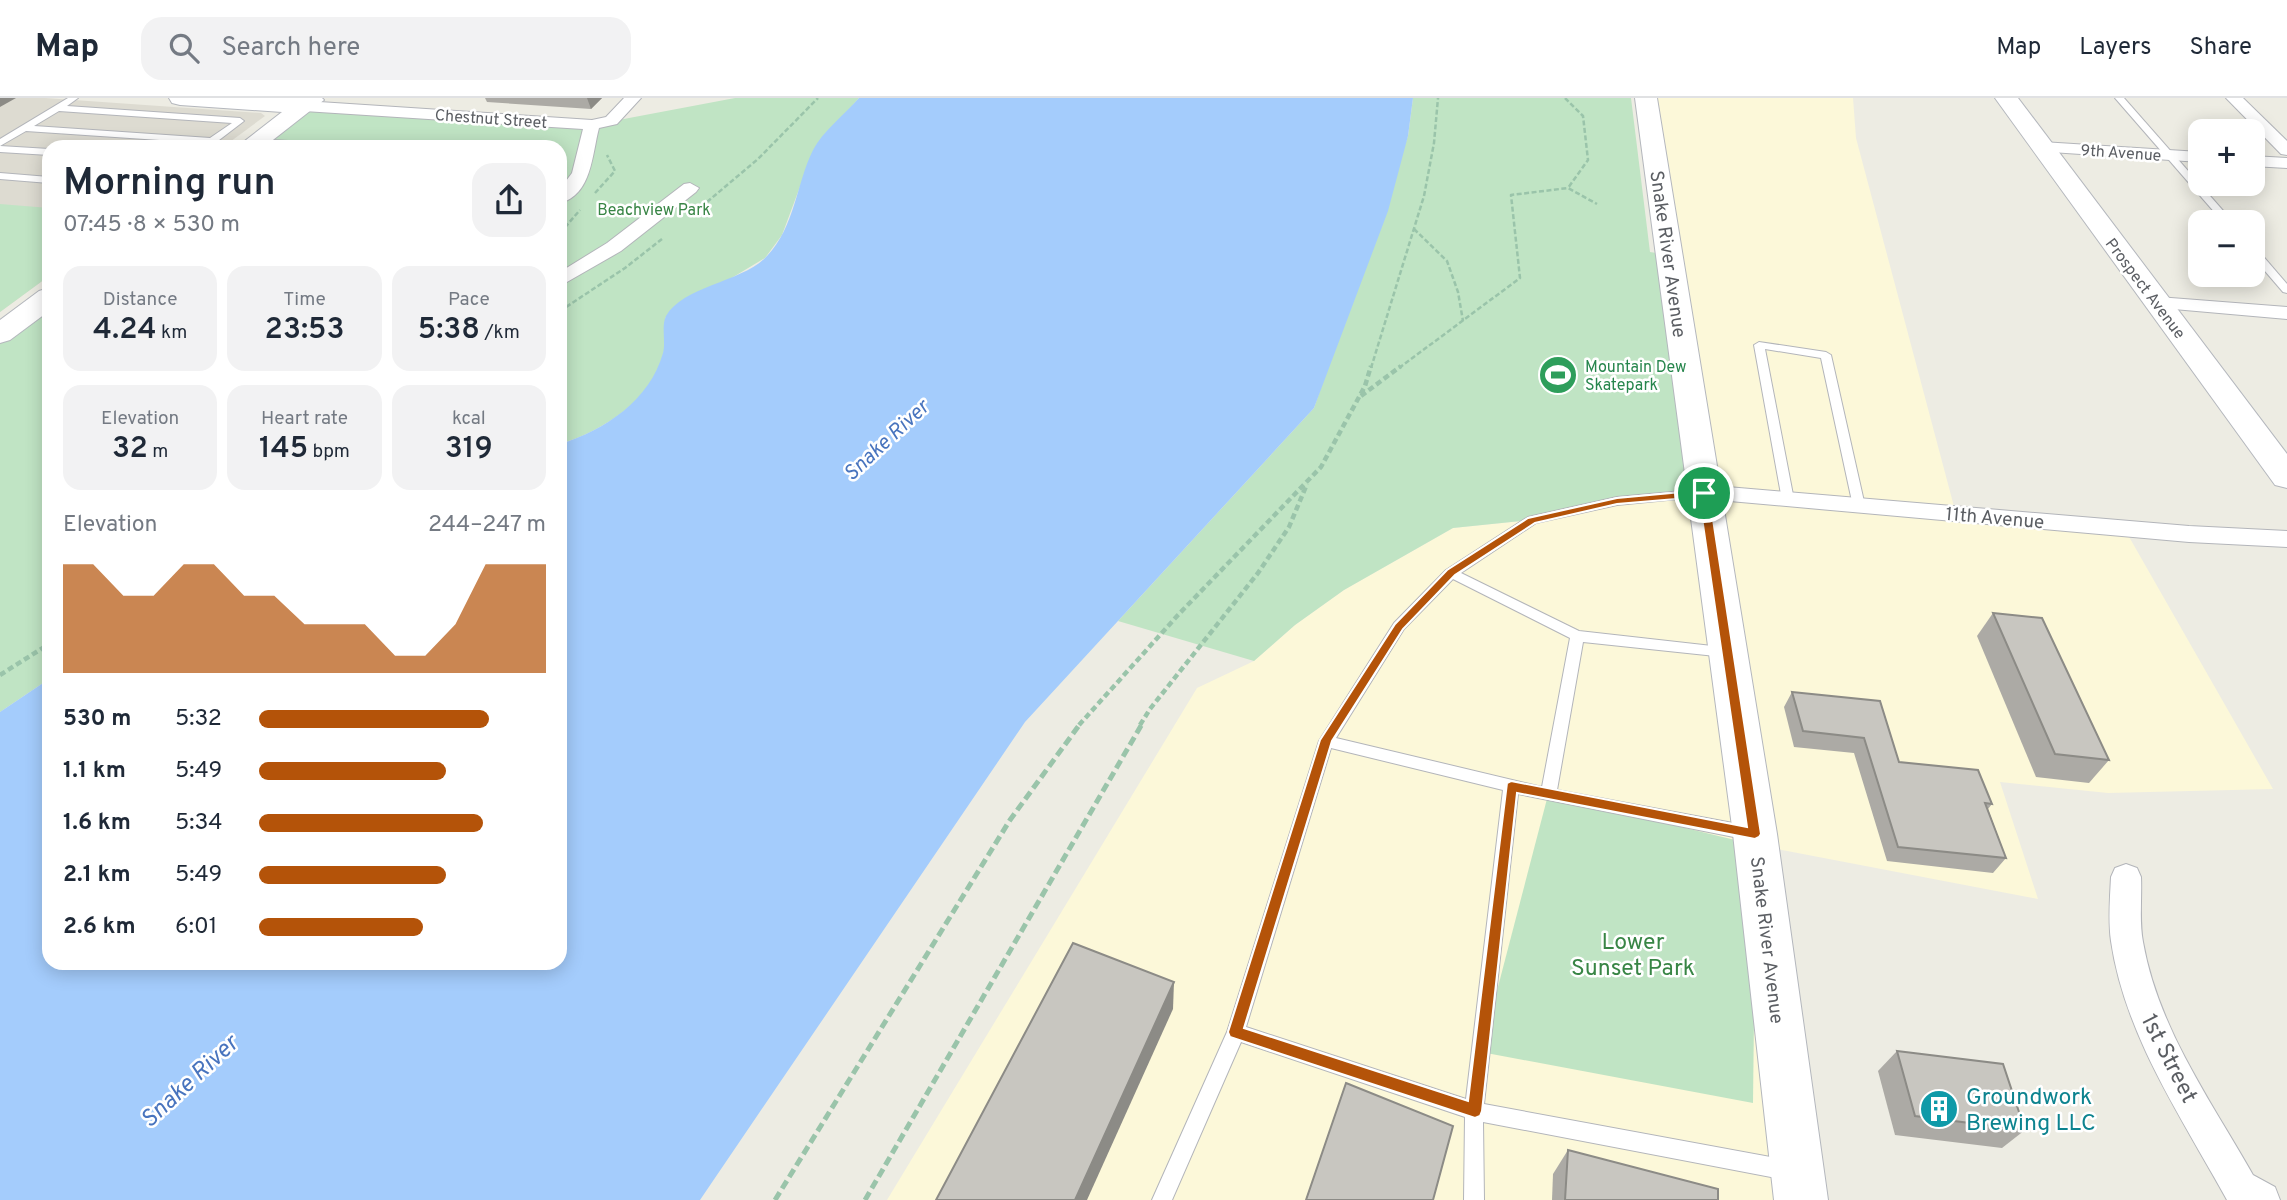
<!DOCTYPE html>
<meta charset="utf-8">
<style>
:root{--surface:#fff;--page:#f2f2f3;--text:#1f2937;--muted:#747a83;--line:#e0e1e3;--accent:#b45309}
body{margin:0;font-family:Overpass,sans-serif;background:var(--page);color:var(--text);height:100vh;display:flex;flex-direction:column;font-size:26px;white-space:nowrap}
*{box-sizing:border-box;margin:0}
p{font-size:23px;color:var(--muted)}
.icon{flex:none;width:38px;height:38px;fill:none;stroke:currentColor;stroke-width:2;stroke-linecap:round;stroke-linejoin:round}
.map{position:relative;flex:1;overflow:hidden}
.sheet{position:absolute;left:42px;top:42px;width:525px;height:830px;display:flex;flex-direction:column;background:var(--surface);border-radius:21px;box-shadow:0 4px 18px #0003}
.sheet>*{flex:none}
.fabs{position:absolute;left:2188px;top:21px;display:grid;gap:14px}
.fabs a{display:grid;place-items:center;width:77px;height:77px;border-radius:14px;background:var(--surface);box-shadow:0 4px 18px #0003;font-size:35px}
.pin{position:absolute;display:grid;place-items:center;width:60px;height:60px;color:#fff;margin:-30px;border:4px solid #fff;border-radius:50%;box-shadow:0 2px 7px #0007}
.round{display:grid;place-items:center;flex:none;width:74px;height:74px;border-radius:21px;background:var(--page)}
.headline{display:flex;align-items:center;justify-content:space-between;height:119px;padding:0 21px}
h1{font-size:38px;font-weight:600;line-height:52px}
.figures{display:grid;grid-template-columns:repeat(3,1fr);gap:10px;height:119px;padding:7px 21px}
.figures div{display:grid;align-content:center;border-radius:18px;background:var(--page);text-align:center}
.figures b{font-size:30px;font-weight:600}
.figures small{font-size:19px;font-weight:400}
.figures p{font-size:19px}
.chart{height:196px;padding:14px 21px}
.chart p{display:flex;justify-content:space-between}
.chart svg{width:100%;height:126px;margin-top:7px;fill:var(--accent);opacity:.7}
ul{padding:0 21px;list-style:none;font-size:23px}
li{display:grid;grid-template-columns:112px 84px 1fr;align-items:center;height:52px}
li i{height:18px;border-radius:9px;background:var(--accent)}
header{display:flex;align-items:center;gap:42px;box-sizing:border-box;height:98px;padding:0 35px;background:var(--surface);border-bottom:2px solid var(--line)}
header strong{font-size:33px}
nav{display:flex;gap:38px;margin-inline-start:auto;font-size:24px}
.search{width:490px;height:63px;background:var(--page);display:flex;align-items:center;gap:18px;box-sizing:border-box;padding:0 24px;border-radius:21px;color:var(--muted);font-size:26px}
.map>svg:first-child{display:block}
.commercial{fill:#fcf8d9}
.education{fill:#dddbd1}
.green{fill:#c0e4c4}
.water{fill:#a4ccfc}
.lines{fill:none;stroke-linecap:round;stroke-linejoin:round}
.lane-casing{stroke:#b3b5ba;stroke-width:2}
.street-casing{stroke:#b3b5ba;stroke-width:2}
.secondary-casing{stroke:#b4b7bd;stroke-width:2}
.path-far2{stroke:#9ac4aa;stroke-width:2.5;stroke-dasharray:5 2.5;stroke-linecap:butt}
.path-far1{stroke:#9ac4aa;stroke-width:4.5;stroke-dasharray:6 3.5;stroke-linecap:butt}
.path{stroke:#9ac4aa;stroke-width:5;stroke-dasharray:9 4.5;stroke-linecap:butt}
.lane{fill:#fff;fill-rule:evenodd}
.street{fill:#fff;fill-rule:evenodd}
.secondary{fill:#fff;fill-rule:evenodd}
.wall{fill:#acaaa5}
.shaded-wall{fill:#8c8b86}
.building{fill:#c8c6c0;stroke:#8c8b86;stroke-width:2}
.route{fill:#b45309;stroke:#fff;stroke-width:2;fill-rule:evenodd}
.labels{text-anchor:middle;stroke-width:5;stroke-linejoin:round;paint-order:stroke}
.far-street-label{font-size:16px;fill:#5b5e63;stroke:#fff}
.far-park-label{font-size:16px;fill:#388545;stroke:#fff}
.far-leisure-label{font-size:16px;fill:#27864d;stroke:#fff;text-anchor:start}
.street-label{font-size:19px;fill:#5b5e63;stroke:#fff}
.water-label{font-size:21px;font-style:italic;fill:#4874be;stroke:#fff}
.near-park-label{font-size:23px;fill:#388545;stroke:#fff}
.near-street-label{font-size:23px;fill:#5b5e63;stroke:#fff}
.near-culture-label{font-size:23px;fill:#0d838f;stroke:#fff;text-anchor:start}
.near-water-label{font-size:24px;font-style:italic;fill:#4874be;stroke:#fff}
</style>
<header>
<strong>Map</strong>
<div class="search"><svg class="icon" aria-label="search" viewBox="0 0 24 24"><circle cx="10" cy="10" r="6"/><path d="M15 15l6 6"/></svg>Search here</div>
<nav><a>Map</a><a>Layers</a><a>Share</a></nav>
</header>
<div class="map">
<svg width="2287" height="1102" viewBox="0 0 2287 1102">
<rect width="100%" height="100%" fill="#edece3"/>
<path class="commercial" d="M1646 0H1853L1856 40 1956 416 2124 430 2273 691 2108 695 2000 684 2038 801 1756 747 1801 1102H887L1197 590 1254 563 1295 527 1344 492 1453 430 1532 422 1617 403 1704 395Z"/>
<path class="education" d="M0 0H45L261 15 265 18 223 49H49V178L0 214Z"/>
<g class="green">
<path d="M735 0H859L814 51 782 137 765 160 665 220C665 230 666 242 664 253 654 301 603 333 560 346V49H249L304 8 592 27Z"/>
<path d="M1413 0H1631L1650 154 1669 157 1704 395 1617 403 1532 422 1453 430 1344 492 1295 527 1254 563 1118 523 1314 310 1408 38Z"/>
<path d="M0 106 49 110V178L0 214Z"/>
<path d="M49 199V581L0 614V236Z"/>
<path d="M1548 697 1756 747 1753 1005 1481 954Z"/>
</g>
<path class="water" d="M859 0H1413L1408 38 1388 113 1314 310 1025 624 700 1102H0V614L49 581V864H560V346C605 332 650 302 663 255 666 244 661 228 666 218 683 188 742 184 766 159 795 130 796 86 813 52 823 33 845 16 859 0Z"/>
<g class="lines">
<defs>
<g id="lane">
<path d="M68 0H78L67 8 240 20 244 23 210 49H200L204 45 26 33 0 48V41ZM59 13 232 25 210 40 34 28Z"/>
<path d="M2115 0H2124L2233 124H2223Z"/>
<path d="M256 41 320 45 324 48 294 49 253 46V42Z"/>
<path d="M0 48 49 51V57L0 54Z"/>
<path d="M0 75 49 79V85L0 81Z"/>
<path d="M2252 149 2256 150 2287 186V195L2283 194 2252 158Z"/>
<path d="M1759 244 1826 254 1831 257 1865 408 1863 411 1859 412 1853 408 1821 260 1765 251 1794 402 1788 406 1782 402 1754 247Z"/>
<path d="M1704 391 1708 392 1710 395 1708 398 1617 407 1536 425 1461 475 1579 533 1730 550 1732 554 1725 559 1583 544 1557 692 1749 728 1755 730 1757 735 1755 740 1749 742 1518 696 1484 1006 1787 1062 1794 1065 1797 1072 1794 1079 1787 1082 1483 1024 1484 1102H1464L1465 1019 1241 944 1172 1102H1152L1227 934 1319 643 1394 525 1446 472 1528 419 1617 399ZM1453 481 1570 540 1542 689 1336 640 1404 531ZM1331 650 1503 692 1466 1001 1246 929Z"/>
</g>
<g id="street">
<path d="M624 0H641L617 26 599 30C592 56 592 97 560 105V91L572 75 583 31 304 13 296 8 304 3 592 22 606 19Z"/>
<path d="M2226 0H2243L2287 43V57L2281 56Z"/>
<path d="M2042 44 2200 54V64L2036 53 2034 49Z"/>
<path d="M2252 58 2287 60V70L2252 68Z"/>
<path d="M690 85 699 90 696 94 621 153 560 188V174L607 145 684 86Z"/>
<path d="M2158 199 2287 209V221L2151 209 2148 205 2151 201Z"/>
<path d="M1704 387 2189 428 2287 433V449L2189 444 1696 400 1692 395 1696 390Z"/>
<path d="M2126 766 2137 770 2141 779C2142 800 2139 823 2143 844 2158 930 2211 1003 2253 1077L2275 1089 2280 1102H2227C2182 1020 2125 938 2111 843 2108 823 2110 800 2111 779L2115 770Z"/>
</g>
<g id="secondary">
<path d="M169 0H322L324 2 264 49H237L282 14 180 7 172 5Z"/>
<path d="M1635 0H1657L1777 736 1828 1102H1774L1733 736Z"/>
<path d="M1995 0H2018L2287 356V390L2275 387Z"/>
<path d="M49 190V213L10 242 0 245V222L39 193Z"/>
</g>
</defs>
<use href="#lane" class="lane-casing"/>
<use href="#street" class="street-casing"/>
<use href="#secondary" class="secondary-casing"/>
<g class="path-far2">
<path d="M1565 0 1583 18 1588 62 1568 90 1597 106"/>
<path d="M595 95 615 73 607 57"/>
<path d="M707 104 758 61 818 0"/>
<path d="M1414 131 1447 163 1458 194 1463 223"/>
<path d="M560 135 580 112"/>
<path d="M560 213 625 170 662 141"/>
<path d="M1371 270 1424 98 1434 45 1438 0"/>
<path d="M1399 270 1520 180 1511 97 1568 90"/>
</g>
<g class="path-far1">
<path d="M1361 298 1401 268"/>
<path d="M0 577 49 546"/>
<path d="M1079 627 1178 517 1321 369 1365 288 1371 268"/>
<path d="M1140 627 1150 611 1258 475 1289 429 1307 386"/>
</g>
<g class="path">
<path d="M775 1102 1010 722 1080 626"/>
<path d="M865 1102 1142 626"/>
</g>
<use href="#lane" class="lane"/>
<use href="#street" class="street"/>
<use href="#secondary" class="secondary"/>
</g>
<g class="wall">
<path d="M485 0H602L591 11 487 4Z"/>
<path d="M1993 515 2109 662 2089 685 2036 679 1977 538Z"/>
<path d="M1792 594 1880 603 1899 664 1992 706 1988 711 2006 760 1993 775 1887 763 1854 655 1794 649 1784 609Z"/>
<path d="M1897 953 2025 1032 2002 1050 1895 1037 1878 973Z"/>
<path d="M1568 1052 1718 1102H1552L1553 1076Z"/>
</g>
<g class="shaded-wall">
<path d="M0 0H16L0 9Z"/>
<path d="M587 0H602L591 11Z"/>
<path d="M1174 884 1173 911 1087 1102H1075Z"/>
</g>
<g class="building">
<path d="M1993 515 2042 520 2109 662 2055 656Z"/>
<path d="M1792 594 1880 603 1899 664 1978 672 1992 706 1985 705 2006 760 1898 749 1864 640 1803 633Z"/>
<path d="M1073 845 1174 884 1075 1102H936Z"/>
<path d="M1897 953 2003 966 2025 1032 1915 1018Z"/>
<path d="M1346 985 1453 1028 1433 1102H1306Z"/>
<path d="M1568 1052 1718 1091V1102H1565Z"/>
</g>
<path class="route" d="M1704 392 1709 395 1761 736 1759 739 1755 741 1517 695 1482 1013 1480 1018 1475 1020 1230 939 1228 934 1320 642 1395 526 1447 472 1528 420 1617 400ZM1699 399 1747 729 1511 683 1507 685 1468 1003 1244 930 1332 643 1403 531 1455 477 1535 425 1617 406Z"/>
<defs>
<symbol id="stadium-disc" viewBox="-11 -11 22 22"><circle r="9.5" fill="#2e9e5b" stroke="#fff"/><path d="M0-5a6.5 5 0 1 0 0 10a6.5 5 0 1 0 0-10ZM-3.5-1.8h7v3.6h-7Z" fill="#fff"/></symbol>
<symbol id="building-disc" viewBox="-11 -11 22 22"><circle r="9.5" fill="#0f9aa8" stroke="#fff"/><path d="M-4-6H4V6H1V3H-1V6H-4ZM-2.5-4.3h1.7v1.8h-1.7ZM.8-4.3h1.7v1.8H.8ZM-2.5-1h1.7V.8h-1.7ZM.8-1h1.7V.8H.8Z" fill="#fff"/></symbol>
</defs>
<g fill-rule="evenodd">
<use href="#stadium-disc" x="1536" y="255" width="44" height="44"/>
<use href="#building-disc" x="1917" y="989" width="44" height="44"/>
</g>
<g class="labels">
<g class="far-street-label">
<text transform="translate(491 20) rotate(4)" y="6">Chestnut Street</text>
<text transform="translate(2121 54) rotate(4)" y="6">9th Avenue</text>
<text transform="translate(2146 190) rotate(53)" y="6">Prospect Avenue</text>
</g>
<g class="far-park-label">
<text x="654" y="117">Beachview Park</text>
</g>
<g class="far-leisure-label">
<text x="1585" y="274">Mountain Dew<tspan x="1585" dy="18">Skatepark</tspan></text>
</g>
<g class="street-label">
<text transform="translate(1669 156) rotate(82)" y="7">Snake River Avenue</text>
<text transform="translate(1995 419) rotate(5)" y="7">11th Avenue</text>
<text transform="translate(1768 842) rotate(83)" y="7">Snake River Avenue</text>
</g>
<g class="water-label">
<text transform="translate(886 342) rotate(-43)" y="7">Snake River</text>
</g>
<g class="near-park-label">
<text x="1633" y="851">Lower<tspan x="1633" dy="26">Sunset Park</tspan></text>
</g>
<g class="near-street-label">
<text transform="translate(2170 960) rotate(63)" y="8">1st Street</text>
</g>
<g class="near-culture-label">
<text x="1966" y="1006">Groundwork<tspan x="1966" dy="26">Brewing LLC</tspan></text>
</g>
<g class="near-water-label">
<text transform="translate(189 983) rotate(-43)" y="8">Snake River</text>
</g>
</g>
</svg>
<div class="fabs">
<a>+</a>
<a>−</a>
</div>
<div class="pin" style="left:1704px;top:395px;background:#1e9e55"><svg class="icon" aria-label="arrive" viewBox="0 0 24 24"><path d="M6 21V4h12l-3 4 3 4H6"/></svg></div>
<section class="sheet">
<div class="headline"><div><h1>Morning run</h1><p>07:45 · 8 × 530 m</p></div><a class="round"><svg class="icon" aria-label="share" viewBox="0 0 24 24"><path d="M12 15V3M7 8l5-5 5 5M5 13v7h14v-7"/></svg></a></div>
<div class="figures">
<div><p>Distance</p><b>4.24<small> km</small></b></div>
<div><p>Time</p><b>23:53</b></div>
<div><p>Pace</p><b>5:38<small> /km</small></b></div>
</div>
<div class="figures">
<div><p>Elevation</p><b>32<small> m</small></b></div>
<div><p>Heart rate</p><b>145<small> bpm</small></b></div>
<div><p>kcal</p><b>319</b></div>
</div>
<div class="chart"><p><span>Elevation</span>244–247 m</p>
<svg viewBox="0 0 160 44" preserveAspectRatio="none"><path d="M0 44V6L10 6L20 17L30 17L40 6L50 6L60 17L70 17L80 27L90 27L100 27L110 38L120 38L130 27L140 6L150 6L160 6V44z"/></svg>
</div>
<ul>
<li><b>530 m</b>5:32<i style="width:80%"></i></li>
<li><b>1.1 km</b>5:49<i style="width:65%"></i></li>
<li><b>1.6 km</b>5:34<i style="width:78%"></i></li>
<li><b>2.1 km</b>5:49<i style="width:65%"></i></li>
<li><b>2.6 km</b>6:01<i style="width:57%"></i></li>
</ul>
</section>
</div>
